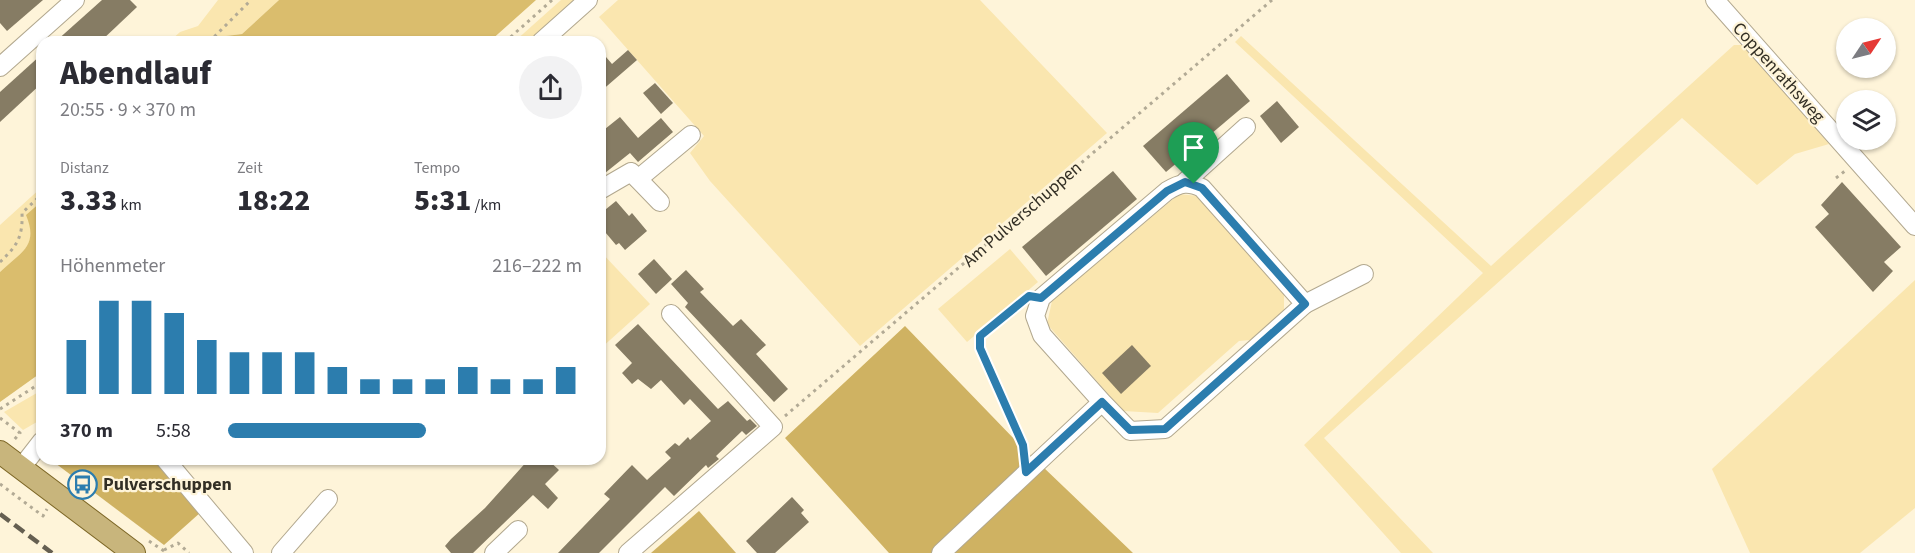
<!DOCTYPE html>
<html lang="de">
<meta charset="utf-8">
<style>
:root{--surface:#fff;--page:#f2f2f3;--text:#2b2b33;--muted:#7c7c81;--accent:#2c7dae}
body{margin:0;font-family:"Source Sans 3",sans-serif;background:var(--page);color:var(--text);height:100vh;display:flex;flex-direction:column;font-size:22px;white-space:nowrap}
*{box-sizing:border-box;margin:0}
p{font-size:20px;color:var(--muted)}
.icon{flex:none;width:33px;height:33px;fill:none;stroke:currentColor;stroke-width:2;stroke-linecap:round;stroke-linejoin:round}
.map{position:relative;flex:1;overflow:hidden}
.sheet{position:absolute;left:36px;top:36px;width:570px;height:429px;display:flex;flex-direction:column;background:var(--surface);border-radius:18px;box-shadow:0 2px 4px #0004}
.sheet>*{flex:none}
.needle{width:39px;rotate:55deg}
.controls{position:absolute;left:1836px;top:18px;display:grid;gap:12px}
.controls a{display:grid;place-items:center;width:60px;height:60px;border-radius:50%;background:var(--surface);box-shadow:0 2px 4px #0004;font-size:30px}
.pin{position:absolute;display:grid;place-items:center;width:51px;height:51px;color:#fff;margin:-62px -26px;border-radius:50% 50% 50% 0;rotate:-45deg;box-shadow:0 0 6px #0007}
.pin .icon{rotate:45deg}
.round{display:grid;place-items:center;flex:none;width:63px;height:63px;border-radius:32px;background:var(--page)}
.head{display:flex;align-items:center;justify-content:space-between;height:102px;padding:0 24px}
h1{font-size:33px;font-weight:800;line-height:45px}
.stats{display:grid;grid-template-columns:repeat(3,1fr);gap:9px;height:102px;padding:6px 24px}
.stats div{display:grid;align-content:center}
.stats b{font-size:30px;font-weight:800}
.stats small{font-size:16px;font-weight:400}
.stats p{font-size:16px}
.chart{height:168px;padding:12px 24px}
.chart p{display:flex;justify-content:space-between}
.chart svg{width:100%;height:108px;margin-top:6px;stroke:var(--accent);stroke-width:6}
ul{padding:0 24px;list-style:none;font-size:20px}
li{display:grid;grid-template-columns:96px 72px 1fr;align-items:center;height:45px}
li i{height:15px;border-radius:8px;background:var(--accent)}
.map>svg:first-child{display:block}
.green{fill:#fae6af}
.forest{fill:#cfb262}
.water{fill:#dabd6d}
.building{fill:#867c64}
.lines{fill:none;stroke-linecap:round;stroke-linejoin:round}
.minor-casing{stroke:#b2a88f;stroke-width:20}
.major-casing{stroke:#7c6625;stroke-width:24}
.path{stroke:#b2aa95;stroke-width:3;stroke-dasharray:3 4.5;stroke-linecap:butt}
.minor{stroke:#fff;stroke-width:18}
.major{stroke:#c8b57c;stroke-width:22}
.rail{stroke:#655f51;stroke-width:4.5;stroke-dasharray:12 6;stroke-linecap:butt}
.route-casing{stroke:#fff;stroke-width:12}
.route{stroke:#2c7dae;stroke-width:8}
.labels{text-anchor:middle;stroke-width:4.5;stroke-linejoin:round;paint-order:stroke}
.street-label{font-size:18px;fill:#332f25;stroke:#fef4d9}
.poi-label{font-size:18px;font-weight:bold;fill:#332f25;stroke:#fef4d9;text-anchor:start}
</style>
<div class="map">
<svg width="1915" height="553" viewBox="0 0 1915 553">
<rect width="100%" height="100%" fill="#fef4d9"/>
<g class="green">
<path d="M218 0H279L242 34 226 36 219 42H169L180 32 198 26Z"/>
<path d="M561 0H576L529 42H514Z"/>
<path d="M618 0H980L1107 133 860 346 710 181 690 153 704 136 599 17Z"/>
<path d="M1241 36 1491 266 1734 45H1744L1829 144 1795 154 1757 185 1682 118 1324 438 1433 553H1401L1304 445 1483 273 1235 42Z"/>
<path d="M42 187V201L27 215C39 246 21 252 0 272V225Z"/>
<path d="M1179 194 1198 196 1284 292V311L1250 340 1239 341 1158 413 1123 411 1047 324 1052 301Z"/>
<path d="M1010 249 1038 282 967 342 938 309Z"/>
<path d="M600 251 650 304 600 349Z"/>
<path d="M1915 280V508L1860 553H1750L1712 469Z"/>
<path d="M42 390V419L23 430 4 412Z"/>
</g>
<g class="forest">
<path d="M905 326 1019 444 1133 553H889L785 438Z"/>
<path d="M56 459H156L201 512 164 545 55 463Z"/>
<path d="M699 511 736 553H651Z"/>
</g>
<g class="water">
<path d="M279 0H536L489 42H219L226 36 242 34Z"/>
<path d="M42 201V372L0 402V272C21 252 39 246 26 215Z"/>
</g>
<g class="building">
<path d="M0 0H43L7 31 0 23Z"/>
<path d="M102 0H130L137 7 100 42H55Z"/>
<path d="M600 50 612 64 628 50 637 60 600 92Z"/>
<path d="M42 54V83L0 122V92Z"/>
<path d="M1227 74 1250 101 1166 172 1143 146Z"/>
<path d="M655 83 673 103 661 114 643 93Z"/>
<path d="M1277 101 1299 127 1281 143 1260 116Z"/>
<path d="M620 117 638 138 661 118 673 132 638 162 630 153 600 177V133Z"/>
<path d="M1113 171 1137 199 1046 276 1022 247Z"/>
<path d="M1842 182 1901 247 1884 262 1893 271 1873 292 1815 227 1829 214 1821 205Z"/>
<path d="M616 201 629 216 632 213 647 231 625 250 619 243 616 245 600 226V214Z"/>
<path d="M654 259 672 279 656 294 638 274Z"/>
<path d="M686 270 704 289 700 292 733 326 741 319 766 345 756 354 788 389 774 402 685 307 688 303 671 284Z"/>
<path d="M638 324 718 409 728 401 747 421 750 419 757 426 746 435 742 431 716 456 719 459 708 468 706 465 674 496 665 487 599 553H558L610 499 604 494 632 465 647 480 671 458 665 452 675 443 679 446 688 437 690 440 711 421 690 399 684 405 661 380 651 389 638 379 632 384 622 373 632 363 615 345Z"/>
<path d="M1132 345 1151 366 1121 394 1102 373Z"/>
<path d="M529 459H547L559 470 545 484 558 498 548 509 533 495 473 553H451L445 546 451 539 485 508Z"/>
<path d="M792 497 804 510 801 513 809 522 775 553H757L746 541Z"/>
</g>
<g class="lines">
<defs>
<g id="minor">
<path d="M1715 0 1915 226"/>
<path d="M541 42 588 0"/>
<path d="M0 67 75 0"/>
<path d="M638 179 691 135"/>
<path d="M1185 182 1246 127"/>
<path d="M600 190 631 172 660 202"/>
<path d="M1305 304 1364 274"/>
<path d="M165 459 244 553"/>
<path d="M21 468 42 441"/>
<path d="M281 553 328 499"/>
<path d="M494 553 518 530"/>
<path d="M628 553 773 427 671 314"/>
<path d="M941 553 1102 402 1130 431 1165 429 1305 304 1202 188C1188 181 1180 183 1167 191L1041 298 1035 316 1042 335 1102 402"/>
</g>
<path id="major" d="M0 452 134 553"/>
</defs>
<use href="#minor" class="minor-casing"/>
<use href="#major" class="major-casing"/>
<g class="path">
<path d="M209 42 251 0"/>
<path d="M505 42 552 0"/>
<path d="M1836 178 1845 171"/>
<path d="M0 262C17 246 23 237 22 213L42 194"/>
<path d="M1021 302 980 336V348L1023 445 1024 453"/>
<path d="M0 409 42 382"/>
<path d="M785 416 1272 0"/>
<path d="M0 418 20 433 14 440"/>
<path d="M0 484 43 516 47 509"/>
<path d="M149 541 167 553"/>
<path d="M164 550 178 543 189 553"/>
</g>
<use href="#minor" class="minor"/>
<use href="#major" class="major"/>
<path class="rail" d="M0 514 52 553"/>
</g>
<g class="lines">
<defs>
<path id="route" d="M1185 182 1202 188 1305 304 1165 429 1130 430 1102 402 1026 472 1023 445 980 348V336L1029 296 1041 298 1167 191Z"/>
</defs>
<use href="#route" class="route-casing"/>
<use href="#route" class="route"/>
</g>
<defs>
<symbol id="bus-ring" viewBox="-11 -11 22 22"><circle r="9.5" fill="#fef4d9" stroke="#2c7dae" stroke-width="1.5"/><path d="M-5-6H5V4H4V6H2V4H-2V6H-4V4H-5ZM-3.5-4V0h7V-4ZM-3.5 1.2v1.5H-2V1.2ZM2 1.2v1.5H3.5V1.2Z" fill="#2c7dae"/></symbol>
</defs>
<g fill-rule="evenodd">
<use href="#bus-ring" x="66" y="468" width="33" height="33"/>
</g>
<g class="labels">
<g class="street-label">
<text transform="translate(1779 72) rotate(48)" y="6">Coppenrathsweg</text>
<text transform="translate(1022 214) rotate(-41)" y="6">Am Pulverschuppen</text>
</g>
<g class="poi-label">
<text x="103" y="490">Pulverschuppen</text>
</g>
</g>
</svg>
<div class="controls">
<a><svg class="needle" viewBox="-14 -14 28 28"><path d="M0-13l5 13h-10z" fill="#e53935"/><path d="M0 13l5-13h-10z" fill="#7c7c81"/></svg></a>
<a><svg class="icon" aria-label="layers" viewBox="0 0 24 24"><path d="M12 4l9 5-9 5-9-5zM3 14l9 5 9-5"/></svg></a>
</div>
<div class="pin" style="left:1194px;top:184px;background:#1e9e55"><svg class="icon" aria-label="arrive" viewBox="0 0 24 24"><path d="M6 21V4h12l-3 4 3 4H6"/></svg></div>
<section class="sheet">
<div class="head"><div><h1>Abendlauf</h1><p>20:55 · 9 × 370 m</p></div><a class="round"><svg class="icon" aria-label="share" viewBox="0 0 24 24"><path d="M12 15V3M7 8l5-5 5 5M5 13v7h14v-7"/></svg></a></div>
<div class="stats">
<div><p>Distanz</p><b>3.33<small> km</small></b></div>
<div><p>Zeit</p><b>18:22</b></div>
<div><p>Tempo</p><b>5:31<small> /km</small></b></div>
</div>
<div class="chart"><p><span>Höhenmeter</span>216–222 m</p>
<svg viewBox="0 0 160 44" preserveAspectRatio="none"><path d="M5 44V22M15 44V6M25 44V6M35 44V11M45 44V22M55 44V27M65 44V27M75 44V27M85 44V33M95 44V38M105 44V38M115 44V38M125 44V33M135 44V38M145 44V38M155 44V33"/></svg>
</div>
<ul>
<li><b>370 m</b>5:58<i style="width:56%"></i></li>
</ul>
</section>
</div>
